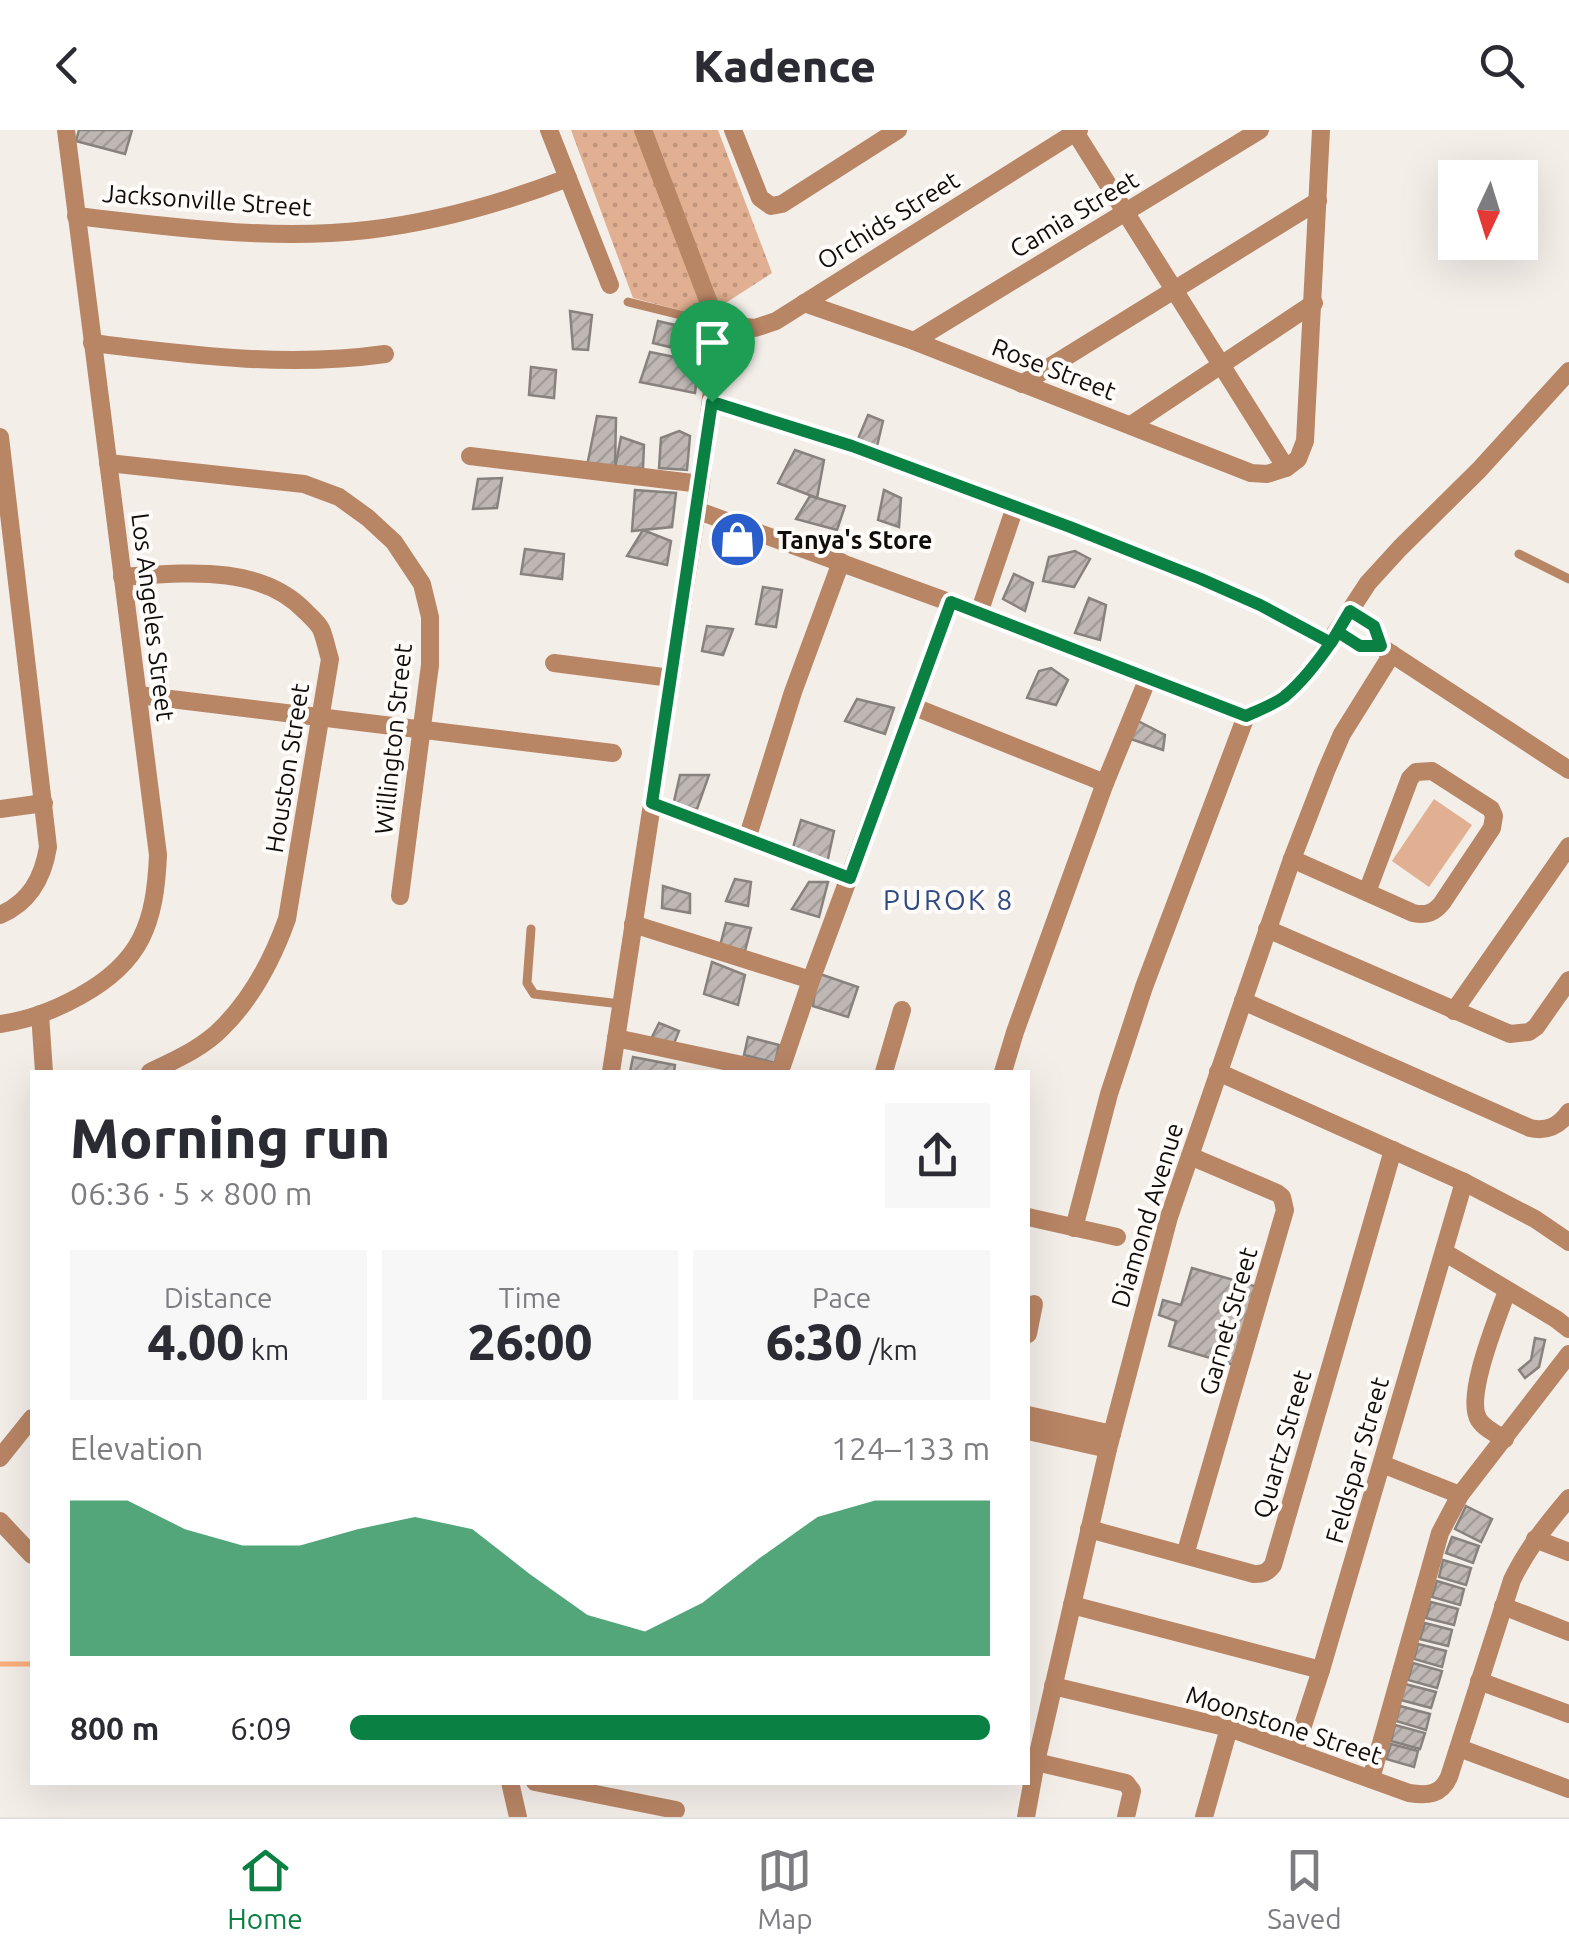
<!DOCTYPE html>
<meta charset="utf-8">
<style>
:root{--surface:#fff;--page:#f7f7f7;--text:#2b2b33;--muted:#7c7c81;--line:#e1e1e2;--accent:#0b8043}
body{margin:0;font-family:Ubuntu,sans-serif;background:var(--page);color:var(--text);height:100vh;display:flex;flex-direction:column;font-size:38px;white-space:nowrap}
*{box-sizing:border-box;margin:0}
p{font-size:32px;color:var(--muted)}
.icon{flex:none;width:55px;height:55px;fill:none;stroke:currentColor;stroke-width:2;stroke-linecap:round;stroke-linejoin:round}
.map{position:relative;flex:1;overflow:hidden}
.side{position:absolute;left:30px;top:940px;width:1000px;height:715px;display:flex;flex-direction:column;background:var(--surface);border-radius:0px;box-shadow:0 10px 40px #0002}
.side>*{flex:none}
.needle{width:65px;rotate:184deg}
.controls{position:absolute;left:1438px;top:30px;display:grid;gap:20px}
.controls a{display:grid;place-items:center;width:100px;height:100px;border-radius:0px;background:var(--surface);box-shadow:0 10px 40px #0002;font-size:50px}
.pin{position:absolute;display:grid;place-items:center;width:85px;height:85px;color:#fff;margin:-102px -42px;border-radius:50% 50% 50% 0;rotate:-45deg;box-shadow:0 0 10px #0007}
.pin .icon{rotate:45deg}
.round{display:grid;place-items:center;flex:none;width:105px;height:105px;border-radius:0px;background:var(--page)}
.head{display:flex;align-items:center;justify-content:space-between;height:170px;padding:0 40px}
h1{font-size:55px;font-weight:800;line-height:75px}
.metrics{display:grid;grid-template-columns:repeat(3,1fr);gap:15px;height:170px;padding:10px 40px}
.metrics div{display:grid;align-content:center;border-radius:0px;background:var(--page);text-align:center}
.metrics b{font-size:50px;font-weight:800}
.metrics small{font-size:28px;font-weight:400}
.metrics p{font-size:28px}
.chart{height:280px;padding:20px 40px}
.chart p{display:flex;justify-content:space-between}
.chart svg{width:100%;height:180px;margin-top:10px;fill:var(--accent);opacity:.7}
ul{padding:0 40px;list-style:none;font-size:32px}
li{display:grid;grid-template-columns:160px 120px 1fr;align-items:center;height:75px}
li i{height:25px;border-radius:12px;background:var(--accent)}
header{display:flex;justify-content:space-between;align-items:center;height:130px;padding:0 40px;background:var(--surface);font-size:45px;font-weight:800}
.tab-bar{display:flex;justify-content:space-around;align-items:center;height:140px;border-top:2px solid var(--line);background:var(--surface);font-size:28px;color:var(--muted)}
.tab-bar a{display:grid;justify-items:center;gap:5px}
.tab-bar .active{color:var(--accent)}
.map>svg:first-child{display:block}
.grass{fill:url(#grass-dots)}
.garden{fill:#e1af91}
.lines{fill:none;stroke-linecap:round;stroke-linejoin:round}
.stream{stroke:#fcae7c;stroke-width:5}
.building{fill:url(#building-hatch);stroke:#88827e;stroke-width:2.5}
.service{stroke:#b88565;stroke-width:9}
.minor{stroke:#b88565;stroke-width:18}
.route-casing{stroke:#fff;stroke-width:20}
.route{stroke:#0b8043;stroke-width:12}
.labels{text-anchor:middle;stroke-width:8;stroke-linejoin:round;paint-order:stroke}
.street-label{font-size:25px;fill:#100e0c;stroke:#fffcfa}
.poi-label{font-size:25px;font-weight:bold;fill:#100e0c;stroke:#fffcfa;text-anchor:start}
.neighbourhood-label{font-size:28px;letter-spacing:2.5px;fill:#2f4b83;stroke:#fffcfa}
</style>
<header><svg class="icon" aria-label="back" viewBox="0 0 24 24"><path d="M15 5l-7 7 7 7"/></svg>Kadence<svg class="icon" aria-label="search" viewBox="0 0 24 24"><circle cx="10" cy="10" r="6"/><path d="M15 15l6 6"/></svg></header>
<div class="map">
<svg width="1569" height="1687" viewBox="0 0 1569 1687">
<defs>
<pattern id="grass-dots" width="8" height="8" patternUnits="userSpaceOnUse" patternTransform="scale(2.5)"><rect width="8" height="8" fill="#e1af91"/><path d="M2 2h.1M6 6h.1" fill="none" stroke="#c0957c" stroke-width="1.8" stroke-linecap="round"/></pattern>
<pattern id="building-hatch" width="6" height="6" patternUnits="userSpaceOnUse" patternTransform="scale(2.5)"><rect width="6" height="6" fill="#beb7b3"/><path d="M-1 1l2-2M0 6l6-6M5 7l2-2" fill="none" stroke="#a29c99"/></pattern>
</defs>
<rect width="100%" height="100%" fill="#f4eee9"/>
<path class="grass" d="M571 0H718L772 143 724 174 690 183 633 168Z"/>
<path class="garden" d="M1434 669 1472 695 1429 757 1392 731Z"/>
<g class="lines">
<path class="stream" d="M0 1534H32"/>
</g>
<g class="building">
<path d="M79 0H132L125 24 76 11Z"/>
<path d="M570 181 592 185 588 220 573 219Z"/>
<path d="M658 191 705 202 699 224 653 213Z"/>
<path d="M650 222 699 232 695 263 640 252Z"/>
<path d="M531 237 556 240 554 268 529 265Z"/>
<path d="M868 285 883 291 877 316 858 309Z"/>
<path d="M597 286 616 288 615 338 587 336Z"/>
<path d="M679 301 690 306 687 340 659 338 661 308Z"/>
<path d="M621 307 644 315 643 338H615Z"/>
<path d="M795 320 824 330 817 368 778 353Z"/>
<path d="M502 348 497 378 473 379 478 349Z"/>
<path d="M635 360 676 363 672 397 632 401Z"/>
<path d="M884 360 901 368 899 397 878 390Z"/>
<path d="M810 366 845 376 837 400 796 389Z"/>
<path d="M643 400 671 411 667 435 627 426Z"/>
<path d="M525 419 564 424 562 449 521 444Z"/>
<path d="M1075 421 1090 429 1074 457 1043 451 1049 427Z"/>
<path d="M1014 444 1033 453 1025 481 1003 469Z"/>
<path d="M763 457 782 460 776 497 756 494Z"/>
<path d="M1089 468 1106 475 1100 510 1075 503Z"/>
<path d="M707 496 733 499 723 525 702 521Z"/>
<path d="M1051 538 1068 550 1056 575 1027 568 1039 541Z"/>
<path d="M857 569 894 578 885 604 845 591Z"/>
<path d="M1138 591 1165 605 1163 620 1128 608Z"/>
<path d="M680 645H709L697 679 673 676Z"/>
<path d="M801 690 834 701 827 733 792 721Z"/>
<path d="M735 749 751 752 748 776 726 771Z"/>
<path d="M809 752H828L819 787 792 779Z"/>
<path d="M663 756 690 764V783L662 778Z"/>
<path d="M726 793 751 798 745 821 720 816Z"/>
<path d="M712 832 745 845 738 875 704 864Z"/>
<path d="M817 843 858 857 848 887 813 876Z"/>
<path d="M659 893 679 901 673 916 651 909Z"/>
<path d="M748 907 779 915 775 933 744 925Z"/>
<path d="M633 927 675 935 674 942H630Z"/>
<path d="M1192 1138 1258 1157 1234 1235 1169 1216 1176 1191 1159 1185 1163 1170 1181 1175Z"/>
<path d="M1535 1208 1545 1210 1539 1237 1525 1248 1519 1240 1531 1230Z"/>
<path d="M1466 1376 1492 1389 1481 1412 1455 1399Z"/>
<path d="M1452 1407 1479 1416 1473 1433 1446 1423Z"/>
<path d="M1443 1430 1471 1438 1466 1455 1439 1447Z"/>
<path d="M1437 1451 1464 1459 1460 1475 1432 1467Z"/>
<path d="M1431 1472 1458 1479 1454 1495 1426 1488Z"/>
<path d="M1425 1493 1452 1500 1448 1516 1420 1509Z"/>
<path d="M1418 1514 1446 1521 1442 1537 1414 1529Z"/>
<path d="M1413 1533 1442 1541 1437 1558 1408 1550Z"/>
<path d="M1405 1554 1436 1562 1431 1578 1401 1570Z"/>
<path d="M1400 1576 1430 1584 1426 1600 1396 1591Z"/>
<path d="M1395 1595 1425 1603 1420 1619 1391 1611Z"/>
<path d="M1391 1614 1418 1621 1414 1637 1386 1629Z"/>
</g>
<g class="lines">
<g class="service">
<path d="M628 172 717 194"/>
<path d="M1519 424 1569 449"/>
<path d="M531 799 527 853 534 864 621 874"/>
</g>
<g class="minor">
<path d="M549 0 610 155"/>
<path d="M733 0 760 68 771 76 782 74 898 0"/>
<path d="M1075 2 1286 338"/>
<path d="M76 86C172 97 271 111 367 100 436 92 503 73 568 48"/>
<path d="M804 173 914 211 1251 343 1267 344 1286 338 1298 329 1305 311 1321 0"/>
<path d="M717 194 755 198 776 191 1079 0"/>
<path d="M914 211 1260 0"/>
<path d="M92 213C191 225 286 238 385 224"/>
<path d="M1022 254 1318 71"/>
<path d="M712 272 852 316 1070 397 1201 449 1260 475 1331 513"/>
<path d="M1131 295 1314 173"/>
<path d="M0 307 48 717C43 748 30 772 0 785"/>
<path d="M470 326 701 354"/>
<path d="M108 333 304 354 339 367 368 388 394 412 422 454 430 487V535L400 766"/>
<path d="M696 380 979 483 1246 586 1284 567 1313 537 1368 453 1400 418 1479 340 1569 241"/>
<path d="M122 447C182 443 260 433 306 482 311 487 318 493 321 499 325 508 327 520 330 529L287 789C273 828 253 867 223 897 203 918 175 930 150 942"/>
<path d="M1350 481 1374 496 1381 517"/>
<path d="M979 483 1015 377"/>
<path d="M1337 502 1360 516 1381 517 1569 640"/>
<path d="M554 533 671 548"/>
<path d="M138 565 613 623"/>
<path d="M912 576 1105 653"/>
<path d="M652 673 850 748"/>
<path d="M0 679 44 673"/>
<path d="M747 709 793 562 841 432"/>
<path d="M1292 729 1413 783C1426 786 1434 783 1442 773L1492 698 1494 686 1491 679 1432 641 1416 642 1410 648 1367 762"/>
<path d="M633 794 811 850"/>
<path d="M1267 799 1510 904 1529 902 1536 897 1569 850"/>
<path d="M1243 871 1530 998C1547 1002 1559 996 1569 982"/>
<path d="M1454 881 1569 716"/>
<path d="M40 884 44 942"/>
<path d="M0 894C29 890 55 880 80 866 142 832 155 793 158 725L66 0"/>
<path d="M616 908 775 942"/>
<path d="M611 942 701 354 718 208 717 194 643 0"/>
<path d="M780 942 811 850 951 472"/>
<path d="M884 942 902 880"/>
<path d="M1003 942 1015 902 1105 653 1148 548"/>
<path d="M1218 942 1464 1052 1535 1089 1569 1112"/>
<path d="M1028 1087 1117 1107"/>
<path d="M1074 1098 1109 964 1144 857 1246 586"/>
<path d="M1444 1122 1556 1189 1569 1199"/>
<path d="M1028 1204 1034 1174"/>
<path d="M1028 1285 1112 1304"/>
<path d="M1028 1301 1108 1319"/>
<path d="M1505 1309C1496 1304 1485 1299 1479 1290 1464 1267 1498 1187 1507 1161"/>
<path d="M0 1328 32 1288"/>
<path d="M1382 1334 1460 1365"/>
<path d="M0 1391 32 1425"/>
<path d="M1089 1399 1254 1444C1263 1444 1267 1443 1273 1435L1393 1020"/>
<path d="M1535 1409 1569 1422"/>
<path d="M1185 1425 1285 1080 1282 1067 1277 1063 1190 1026"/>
<path d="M1072 1475 1321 1540"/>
<path d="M1503 1476 1569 1502"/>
<path d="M1479 1551 1569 1584"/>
<path d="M1053 1556 1229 1598 1409 1663C1427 1666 1441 1665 1449 1647L1512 1450C1527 1419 1547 1394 1569 1368"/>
<path d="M1459 1618 1569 1659"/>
<path d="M1295 1620 1321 1540 1464 1052"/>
<path d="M1036 1632 1126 1653 1132 1661 1126 1687"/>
<path d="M1371 1649 1440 1403 1460 1365 1569 1224"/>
<path d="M510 1652 518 1687"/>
<path d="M535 1652 676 1680"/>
<path d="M1026 1687 1036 1632 1108 1319 1169 1087 1292 729 1326 641 1342 604 1392 524"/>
<path d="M1204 1687 1229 1598"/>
</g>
</g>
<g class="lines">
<defs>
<path id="route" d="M712 272 652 673 850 748 951 472 1246 586C1259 580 1273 575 1284 567 1306 549 1323 525 1338 502L1360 516H1381L1374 496 1350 481 1331 513 1260 475 1201 449 1070 397 852 316 712 272"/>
</defs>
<use href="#route" class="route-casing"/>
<use href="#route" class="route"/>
</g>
<defs>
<symbol id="shop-disc" viewBox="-11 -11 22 22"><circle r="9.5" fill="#295dcb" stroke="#fffcfa"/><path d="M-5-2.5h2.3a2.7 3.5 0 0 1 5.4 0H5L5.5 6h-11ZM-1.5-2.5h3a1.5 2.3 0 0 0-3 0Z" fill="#fff"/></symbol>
</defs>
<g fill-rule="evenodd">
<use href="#shop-disc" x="706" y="378" width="63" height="63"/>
</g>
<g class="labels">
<g class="street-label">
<text transform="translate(207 70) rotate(4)" y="9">Jacksonville Street</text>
<text transform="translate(1074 84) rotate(-31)" y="9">Camia Street</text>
<text transform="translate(888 90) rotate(-32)" y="9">Orchids Street</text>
<text transform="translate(1054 239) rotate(21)" y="9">Rose Street</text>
<text transform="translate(153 487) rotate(83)" y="9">Los Angeles Street</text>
<text transform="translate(393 609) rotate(-84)" y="9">Willington Street</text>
<text transform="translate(287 638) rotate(-81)" y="9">Houston Street</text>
<text transform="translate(1147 1085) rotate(-73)" y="9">Diamond Avenue</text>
<text transform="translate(1228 1191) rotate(-74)" y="9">Garnet Street</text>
<text transform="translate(1282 1314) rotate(-74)" y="9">Quartz Street</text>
<text transform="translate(1357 1330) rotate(-74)" y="9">Feldspar Street</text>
<text transform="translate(1284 1595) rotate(18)" y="9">Moonstone Street</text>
</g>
<g class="poi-label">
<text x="777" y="419">Tanya's Store</text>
</g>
<g class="neighbourhood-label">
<text x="949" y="780">PUROK 8</text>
</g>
</g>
</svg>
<div class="controls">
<a><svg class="needle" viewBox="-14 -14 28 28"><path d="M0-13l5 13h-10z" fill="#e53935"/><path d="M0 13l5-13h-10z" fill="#7c7c81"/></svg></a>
</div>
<div class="pin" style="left:712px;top:272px;background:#1e9e55"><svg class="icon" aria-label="arrive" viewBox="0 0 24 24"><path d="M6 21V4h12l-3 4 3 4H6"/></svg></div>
<section class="side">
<div class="head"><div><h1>Morning run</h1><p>06:36 · 5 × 800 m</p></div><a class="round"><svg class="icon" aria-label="share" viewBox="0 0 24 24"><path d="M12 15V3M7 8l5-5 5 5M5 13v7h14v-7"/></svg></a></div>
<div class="metrics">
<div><p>Distance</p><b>4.00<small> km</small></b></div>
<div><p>Time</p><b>26:00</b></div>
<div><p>Pace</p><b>6:30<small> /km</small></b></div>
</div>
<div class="chart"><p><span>Elevation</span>124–133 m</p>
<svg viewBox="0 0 160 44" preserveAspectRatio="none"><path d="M0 44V6L10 6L20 13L30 17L40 17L50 13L60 10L70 13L80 24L90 34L100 38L110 31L120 20L130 10L140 6L150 6L160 6V44z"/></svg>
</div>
<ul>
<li><b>800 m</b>6:09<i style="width:100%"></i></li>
</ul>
</section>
</div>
<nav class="tab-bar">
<a class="active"><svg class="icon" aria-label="home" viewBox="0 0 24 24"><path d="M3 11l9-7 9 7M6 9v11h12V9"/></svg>Home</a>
<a><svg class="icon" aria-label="map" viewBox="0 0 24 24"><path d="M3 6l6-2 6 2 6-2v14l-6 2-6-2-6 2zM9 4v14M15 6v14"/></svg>Map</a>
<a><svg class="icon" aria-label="saved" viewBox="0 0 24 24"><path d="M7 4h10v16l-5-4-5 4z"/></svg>Saved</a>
</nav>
